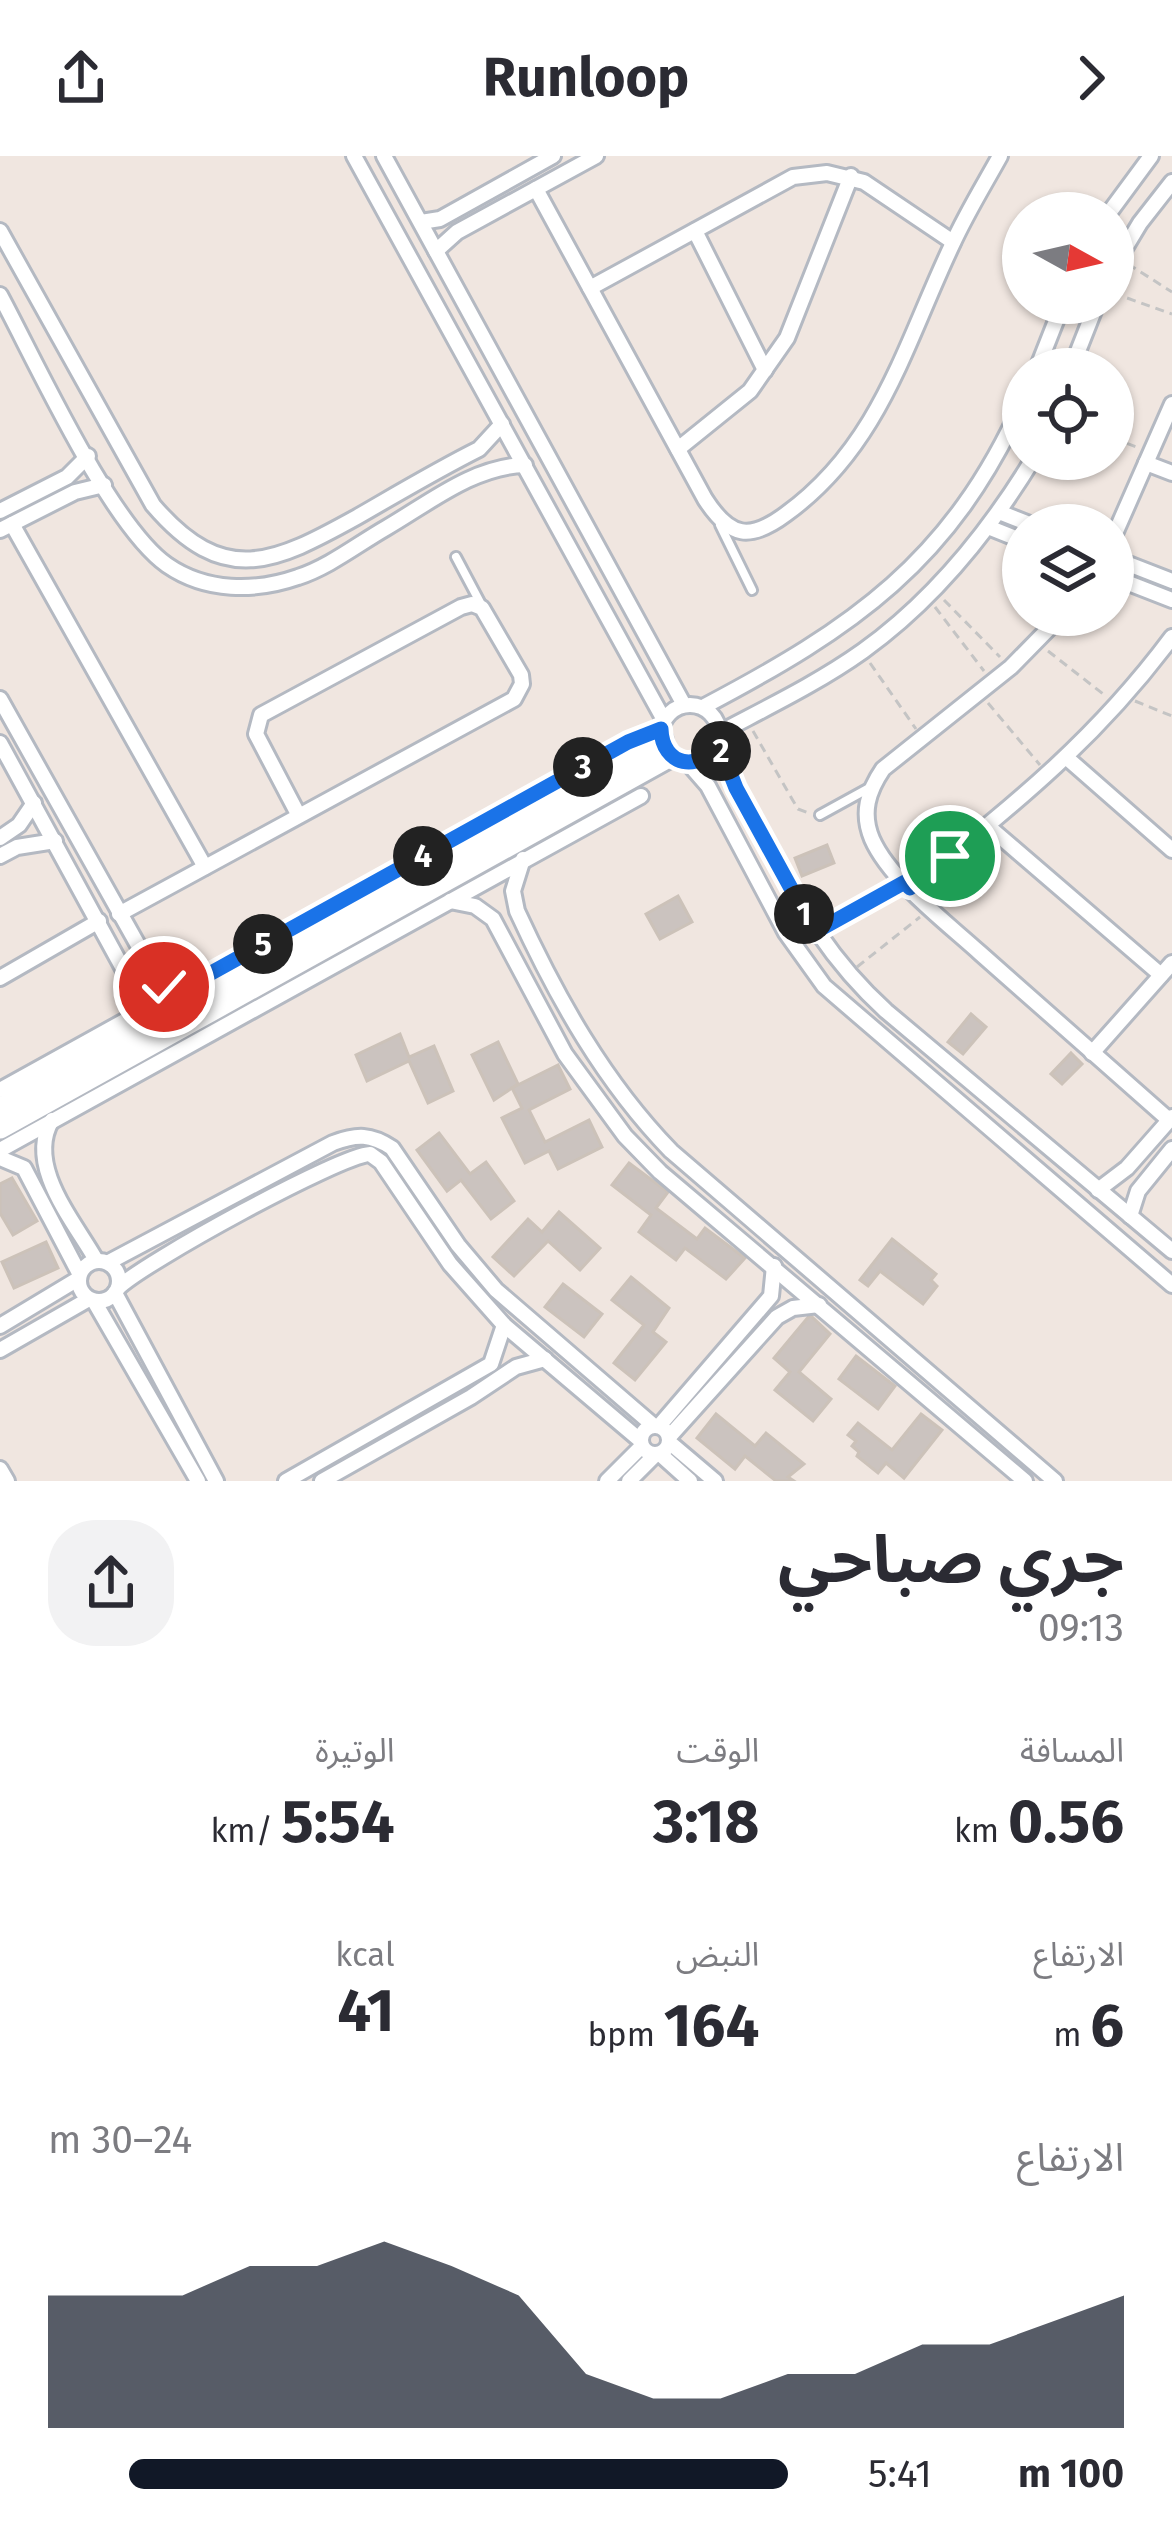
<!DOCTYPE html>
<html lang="ar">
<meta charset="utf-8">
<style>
:root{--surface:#fff;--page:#f2f2f3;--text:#2b2b33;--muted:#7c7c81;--accent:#111827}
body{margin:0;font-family:"Fira Sans","Noto Sans Arabic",sans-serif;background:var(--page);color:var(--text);direction:rtl;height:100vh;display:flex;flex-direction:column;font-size:45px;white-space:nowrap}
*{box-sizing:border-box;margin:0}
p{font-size:39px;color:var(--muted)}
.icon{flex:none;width:66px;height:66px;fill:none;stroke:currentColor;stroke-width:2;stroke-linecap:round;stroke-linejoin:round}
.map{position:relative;height:1325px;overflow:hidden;direction:ltr}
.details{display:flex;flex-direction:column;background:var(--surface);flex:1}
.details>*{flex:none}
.needle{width:78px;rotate:98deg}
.buttons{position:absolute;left:1002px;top:36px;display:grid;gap:24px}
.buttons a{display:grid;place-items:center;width:132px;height:132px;border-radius:50%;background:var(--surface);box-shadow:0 3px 9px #0004;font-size:60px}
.pin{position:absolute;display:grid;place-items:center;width:102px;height:102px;color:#fff;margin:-51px;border:6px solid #fff;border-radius:50%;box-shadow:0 3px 12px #0007}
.km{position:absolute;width:60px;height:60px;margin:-30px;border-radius:50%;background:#222;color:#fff;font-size:33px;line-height:60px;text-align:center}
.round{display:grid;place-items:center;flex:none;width:126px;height:126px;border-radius:48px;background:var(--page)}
.headline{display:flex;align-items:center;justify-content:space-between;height:204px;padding:0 48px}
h1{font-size:66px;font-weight:700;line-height:90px}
.metrics{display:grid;grid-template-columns:repeat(3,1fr);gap:18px;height:204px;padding:12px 48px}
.metrics div{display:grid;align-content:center}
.metrics b{font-size:60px;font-weight:700}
.metrics small{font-size:33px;font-weight:400}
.metrics p{font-size:33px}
.chart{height:336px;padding:24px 48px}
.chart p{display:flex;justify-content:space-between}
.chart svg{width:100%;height:216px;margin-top:12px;fill:var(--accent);opacity:.7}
ul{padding:0 48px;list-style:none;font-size:39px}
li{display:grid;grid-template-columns:192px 144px 1fr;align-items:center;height:90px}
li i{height:30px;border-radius:15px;background:var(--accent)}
header{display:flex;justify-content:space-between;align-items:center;height:156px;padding:0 48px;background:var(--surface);font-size:54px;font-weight:700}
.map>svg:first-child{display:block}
.building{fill:#cbc3bf;stroke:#ccc2b9;stroke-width:3}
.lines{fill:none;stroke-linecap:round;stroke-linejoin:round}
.lane-casing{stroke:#b4b9c2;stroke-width:14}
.street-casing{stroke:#b4b9c2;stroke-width:20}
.secondary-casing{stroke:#b4b9c2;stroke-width:27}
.path{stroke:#c4c4c4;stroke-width:3;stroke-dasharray:9 6;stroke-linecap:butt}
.lane{stroke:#fff;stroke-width:8}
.street{stroke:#fff;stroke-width:14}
.secondary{stroke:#fff;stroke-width:21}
.route-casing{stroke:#fff;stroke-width:24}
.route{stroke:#1a73e8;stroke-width:15}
</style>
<header><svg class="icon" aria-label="forward" viewBox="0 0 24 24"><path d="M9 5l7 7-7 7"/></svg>Runloop<svg class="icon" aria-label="share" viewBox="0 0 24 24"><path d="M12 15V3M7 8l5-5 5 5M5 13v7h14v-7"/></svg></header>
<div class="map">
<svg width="1172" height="1325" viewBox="0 0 1172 1325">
<rect width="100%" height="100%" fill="#f0e6e0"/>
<g class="building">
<path d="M827 689 834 707 802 720 795 702Z"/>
<path d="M678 740 692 766 660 783 646 758Z"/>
<path d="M971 858 986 871 963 898 948 886Z"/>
<path d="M400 878 409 901 434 890 453 935 428 947 409 905 367 925 356 899Z"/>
<path d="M498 886 518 928 494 944 472 899Z"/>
<path d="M1071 897 1082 908 1062 928 1051 918Z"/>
<path d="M558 909 570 933 529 954 545 986 589 964 602 991 558 1013 549 995 525 1007 502 962 522 952 512 932Z"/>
<path d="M439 977 470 1018 486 1006 514 1045 491 1063 461 1024 447 1035 417 994Z"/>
<path d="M629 1007 668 1036 656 1052 697 1083 705 1072 745 1102 726 1123 685 1092 676 1104 639 1076 651 1059 612 1029Z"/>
<path d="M12 1022 37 1065 13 1079 0 1057V1028Z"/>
<path d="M559 1056 600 1092 580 1114 548 1085 514 1120 493 1101 528 1063 542 1076Z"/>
<path d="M892 1083 936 1118 931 1124 937 1130 923 1148 880 1115 868 1130 860 1124Z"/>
<path d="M46 1086 58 1112 14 1132 2 1106Z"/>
<path d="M631 1121 669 1152 653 1176 666 1186 635 1224 614 1207 644 1169 612 1144Z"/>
<path d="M563 1128 602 1158 584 1181 545 1151Z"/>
<path d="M810 1159 830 1178 799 1216 831 1243 813 1265 775 1234 790 1216 774 1202Z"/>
<path d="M856 1200 895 1230 878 1253 839 1223Z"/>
<path d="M716 1258 755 1290 766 1277 804 1308 788 1321 794 1325H776L745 1300 735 1313 697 1282Z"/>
<path d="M921 1258 942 1274 904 1322 886 1307 878 1317 857 1300 859 1296 852 1290 856 1285 848 1279 858 1267 892 1294Z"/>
</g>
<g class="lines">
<defs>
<g id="lane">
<path d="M720 369 752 434"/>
<path d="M456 401 482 450"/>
<path d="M820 659 871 631"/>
</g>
<g id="street">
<path d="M354 0 664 564"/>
<path d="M384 0 684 549"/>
<path d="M536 33 705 343C730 382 750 385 786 358 880 290 905 188 952 89 966 58 984 29 1000 0"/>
<path d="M1109 57 1151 0"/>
<path d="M421 66 440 63 553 0"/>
<path d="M0 75 153 349C224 432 274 407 357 361 397 338 437 314 479 293L502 268"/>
<path d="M695 75 765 214"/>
<path d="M436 95 457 76 596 0"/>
<path d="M1113 112 1140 67 1172 26"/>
<path d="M590 132 793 21 827 17 864 26 953 86"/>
<path d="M0 139C36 206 110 369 167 409 206 436 255 436 298 421 329 411 358 388 386 372 429 347 474 310 525 309"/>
<path d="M1037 213 1063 147"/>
<path d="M1071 213 1097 147"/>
<path d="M678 293 750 235 787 182 851 20"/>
<path d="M1146 307 1172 317"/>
<path d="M0 355 67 321 88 300"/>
<path d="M999 356 1032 369"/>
<path d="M12 368 205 711"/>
<path d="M988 371 1023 385"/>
<path d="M0 374 75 336 104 329"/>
<path d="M1113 382 1172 248"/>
<path d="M1113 402 1172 425"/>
<path d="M1113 421 1172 444"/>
<path d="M1062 459 1011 511 883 613C868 635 861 657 872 683 890 724 947 767 980 797 1043 853 1106 909 1169 964"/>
<path d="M0 543 157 823 175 837"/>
<circle cx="690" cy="578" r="29"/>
<path d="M703 551C853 472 951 406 1023 245"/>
<path d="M719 577C768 551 818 527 863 495 934 444 988 377 1033 303"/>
<path d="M0 587 145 853"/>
<path d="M718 587C730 622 748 655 766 688 802 754 830 804 886 855L1172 1095"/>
<path d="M1067 602 1172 694"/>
<path d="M688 607 708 630 786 777 824 830 1172 1129"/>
<path d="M989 671 1161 819"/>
<path d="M0 682 19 669 34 647"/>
<path d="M0 700 17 691 55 685"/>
<path d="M523 703 513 735 517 755C557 842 604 926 671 995L1055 1325"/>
<path d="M910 732C1012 650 1093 587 1172 481"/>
<path d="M450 745 475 750 493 763 565 898 625 980 660 1016 1025 1325"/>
<path d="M119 758 514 543 522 528 521 519 482 452 472 448 461 451 261 559 256 578 299 660"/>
<path d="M0 822 99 765"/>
<path d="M1092 897 1172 807"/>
<path d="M0 934 628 586 661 573"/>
<path d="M52 964C25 1009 74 1065 96 1104"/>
<path d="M0 994 641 640"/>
<path d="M0 1002 24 1012 79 1117"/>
<path d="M1098 1034 1127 1012 1172 961"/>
<path d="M1130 1060 1138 1035 1172 993"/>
<circle cx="99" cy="1125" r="20"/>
<path d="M109 1106 333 987C357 978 371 978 392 992L458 1089 496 1134 654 1270"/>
<path d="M118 1132C143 1107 340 999 370 998L381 1006 450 1108 504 1169 641 1285"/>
<path d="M115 1137 216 1325"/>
<path d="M94 1145 198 1325"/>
<path d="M0 1170 78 1123"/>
<path d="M0 1194 89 1143"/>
<circle cx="655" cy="1284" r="14"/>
<path d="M659 1270 771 1140 774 1110"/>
<path d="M669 1281 777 1161 793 1152 819 1149"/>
<path d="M669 1286 715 1325"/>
<path d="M660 1298 690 1325"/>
<path d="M0 1313 7 1325"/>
<path d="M286 1325 491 1208 504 1169"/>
<path d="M322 1325 471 1241 516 1211 545 1203"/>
<path d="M607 1325 642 1290"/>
<path d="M629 1325 655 1299"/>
</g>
<g id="secondary">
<path d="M0 953 661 583"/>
<path d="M0 972 670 600"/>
</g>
</defs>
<use href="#lane" class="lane-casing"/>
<use href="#street" class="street-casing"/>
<use href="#secondary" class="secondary-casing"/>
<g class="path">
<path d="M1128 108 1172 136"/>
<path d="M1113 137 1172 158"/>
<path d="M1113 282 1139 292"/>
<path d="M944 444 1000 501"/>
<path d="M935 451 984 515"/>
<path d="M1048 495 1107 541"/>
<path d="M870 507 916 573"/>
<path d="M1135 545 1172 560"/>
<path d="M988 547 1040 609"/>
<path d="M753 575 792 643 798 653 811 658"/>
<path d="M828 769 893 733"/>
<path d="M857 811 920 761"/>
</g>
<use href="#lane" class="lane"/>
<use href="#street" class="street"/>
<use href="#secondary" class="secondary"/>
</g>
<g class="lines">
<defs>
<path id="route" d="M164 831 175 837 628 586 661 573C662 610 700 618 718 586L736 632 815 776 905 726 910 732 950 700"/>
</defs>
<use href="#route" class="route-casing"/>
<use href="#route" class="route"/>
</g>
</svg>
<div class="buttons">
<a><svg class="needle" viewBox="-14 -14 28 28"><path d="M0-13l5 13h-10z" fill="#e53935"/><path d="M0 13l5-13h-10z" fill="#7c7c81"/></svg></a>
<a><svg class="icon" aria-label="locate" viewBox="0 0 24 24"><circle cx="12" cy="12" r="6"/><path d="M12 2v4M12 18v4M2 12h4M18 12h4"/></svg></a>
<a><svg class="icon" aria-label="layers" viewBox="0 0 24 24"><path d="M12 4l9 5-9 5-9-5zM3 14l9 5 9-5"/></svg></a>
</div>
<div class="pin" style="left:950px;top:700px;background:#1e9e55"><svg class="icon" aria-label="arrive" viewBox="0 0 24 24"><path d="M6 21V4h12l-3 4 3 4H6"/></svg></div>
<div class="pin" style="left:164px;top:831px;background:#d93025"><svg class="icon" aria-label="check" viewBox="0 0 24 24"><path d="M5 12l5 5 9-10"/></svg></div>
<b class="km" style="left:804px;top:758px">1</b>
<b class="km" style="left:721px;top:595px">2</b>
<b class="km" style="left:583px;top:611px">3</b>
<b class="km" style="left:423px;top:700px">4</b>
<b class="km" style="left:263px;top:788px">5</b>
</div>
<section class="details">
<div class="headline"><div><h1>جري صباحي</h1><p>09:13</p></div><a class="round"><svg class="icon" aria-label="share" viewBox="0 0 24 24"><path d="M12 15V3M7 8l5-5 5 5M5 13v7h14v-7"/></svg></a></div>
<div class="metrics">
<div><p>المسافة</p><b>0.56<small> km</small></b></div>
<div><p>الوقت</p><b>3:18</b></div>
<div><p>الوتيرة</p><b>5:54<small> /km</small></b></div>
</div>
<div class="metrics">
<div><p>الارتفاع</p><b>6<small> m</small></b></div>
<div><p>النبض</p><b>164<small> bpm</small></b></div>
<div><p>kcal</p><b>41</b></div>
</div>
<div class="chart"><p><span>الارتفاع</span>24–30 m</p>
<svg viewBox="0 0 160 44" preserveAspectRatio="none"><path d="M0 44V17L10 17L20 17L30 11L40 11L50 6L60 11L70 17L80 33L90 38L100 38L110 33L120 33L130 27L140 27L150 22L160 17V44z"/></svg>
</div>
<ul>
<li><b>100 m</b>5:41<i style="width:89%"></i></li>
</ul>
</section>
